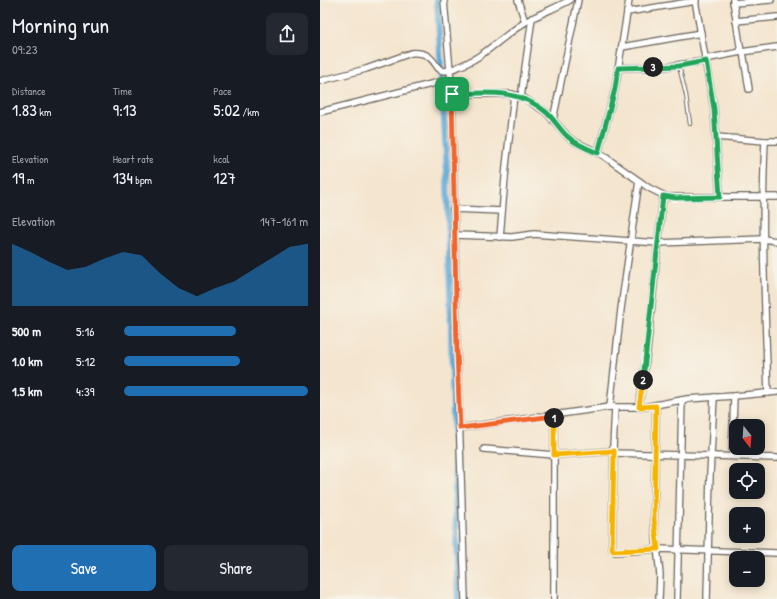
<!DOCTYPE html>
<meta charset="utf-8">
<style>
:root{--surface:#171b24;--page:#242831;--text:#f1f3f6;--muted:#9ea1a6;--accent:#1f6fb2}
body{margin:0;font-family:"Patrick Hand",sans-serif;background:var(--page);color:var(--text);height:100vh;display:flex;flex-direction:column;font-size:15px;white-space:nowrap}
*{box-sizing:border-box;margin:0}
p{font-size:13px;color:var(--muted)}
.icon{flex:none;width:22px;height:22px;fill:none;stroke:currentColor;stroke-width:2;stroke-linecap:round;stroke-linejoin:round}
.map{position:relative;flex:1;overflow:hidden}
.panel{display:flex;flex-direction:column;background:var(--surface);width:320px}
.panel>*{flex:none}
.needle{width:26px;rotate:163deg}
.controls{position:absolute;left:409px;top:419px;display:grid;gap:8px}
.controls a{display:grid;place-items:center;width:36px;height:36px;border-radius:8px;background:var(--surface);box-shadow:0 2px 10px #0003;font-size:20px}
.pin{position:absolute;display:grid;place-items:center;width:34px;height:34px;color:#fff;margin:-17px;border-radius:8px;box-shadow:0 2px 6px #0006}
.km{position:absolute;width:20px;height:20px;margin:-10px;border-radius:50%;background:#222;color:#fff;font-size:11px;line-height:20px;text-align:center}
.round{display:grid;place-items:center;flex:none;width:42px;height:42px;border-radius:8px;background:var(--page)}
.overview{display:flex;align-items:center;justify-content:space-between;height:68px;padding:0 12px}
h1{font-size:22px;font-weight:600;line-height:30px}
.figures{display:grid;grid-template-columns:repeat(3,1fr);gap:6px;height:68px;padding:4px 12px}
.figures div{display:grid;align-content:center}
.figures b{font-size:17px;font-weight:600}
.figures small{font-size:11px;font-weight:400}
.figures p{font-size:11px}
.chart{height:112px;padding:8px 12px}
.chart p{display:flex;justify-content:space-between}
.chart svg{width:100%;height:72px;margin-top:4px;fill:var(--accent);opacity:.7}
.cta{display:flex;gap:8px;margin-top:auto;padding:8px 12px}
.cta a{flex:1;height:46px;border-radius:8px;background:var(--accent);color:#fff;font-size:16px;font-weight:600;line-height:46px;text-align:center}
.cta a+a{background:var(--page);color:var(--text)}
ul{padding:0 12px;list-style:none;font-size:13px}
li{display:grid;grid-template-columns:64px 48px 1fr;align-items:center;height:30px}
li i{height:10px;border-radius:5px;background:var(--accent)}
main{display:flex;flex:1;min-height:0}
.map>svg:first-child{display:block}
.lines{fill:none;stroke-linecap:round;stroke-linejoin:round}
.canal{stroke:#60aad8;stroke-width:6}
.lane-casing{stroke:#68625a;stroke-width:4.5}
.street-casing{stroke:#68625a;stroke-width:8}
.lane{stroke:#fff;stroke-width:2.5}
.street{stroke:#fff;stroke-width:5.5}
.split-1-casing{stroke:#fff;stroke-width:8}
.split-2-casing{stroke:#fff;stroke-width:8}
.split-3-casing{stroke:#fff;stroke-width:8}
.split-4-casing{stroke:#fff;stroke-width:8}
.split-1{stroke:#f0652b;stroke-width:5}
.split-2{stroke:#f5b400;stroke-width:5}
.split-3{stroke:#22a559;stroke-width:5}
.split-4{stroke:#22a559;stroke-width:5}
</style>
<main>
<section class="panel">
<div class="overview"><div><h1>Morning run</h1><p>09:23</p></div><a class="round"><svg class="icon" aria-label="share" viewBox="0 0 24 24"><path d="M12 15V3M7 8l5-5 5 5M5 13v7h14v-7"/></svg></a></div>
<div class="figures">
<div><p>Distance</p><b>1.83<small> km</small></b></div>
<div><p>Time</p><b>9:13</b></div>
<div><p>Pace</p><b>5:02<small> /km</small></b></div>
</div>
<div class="figures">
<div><p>Elevation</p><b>19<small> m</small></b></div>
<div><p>Heart rate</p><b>134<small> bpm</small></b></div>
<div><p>kcal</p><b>127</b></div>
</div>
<div class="chart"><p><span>Elevation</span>147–161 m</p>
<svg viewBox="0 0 160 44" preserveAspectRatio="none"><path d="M0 44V6L10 11L20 17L30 22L40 20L50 15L60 11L70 13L80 24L90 33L100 38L110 33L120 29L130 22L140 15L150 8L160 6V44z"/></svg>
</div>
<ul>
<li><b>500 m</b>5:16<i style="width:61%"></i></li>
<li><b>1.0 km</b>5:12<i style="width:63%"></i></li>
<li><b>1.5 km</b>4:39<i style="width:100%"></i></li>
</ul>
<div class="cta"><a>Save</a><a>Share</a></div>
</section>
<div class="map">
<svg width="457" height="599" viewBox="0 0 457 599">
<rect width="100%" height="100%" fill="#f7f3e8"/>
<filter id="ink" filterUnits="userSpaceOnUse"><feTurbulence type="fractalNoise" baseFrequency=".025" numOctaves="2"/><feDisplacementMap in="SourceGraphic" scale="8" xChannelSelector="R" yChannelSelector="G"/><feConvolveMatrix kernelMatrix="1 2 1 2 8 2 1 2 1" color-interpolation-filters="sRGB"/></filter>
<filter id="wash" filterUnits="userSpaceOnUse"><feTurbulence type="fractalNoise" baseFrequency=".012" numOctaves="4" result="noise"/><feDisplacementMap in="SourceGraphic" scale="16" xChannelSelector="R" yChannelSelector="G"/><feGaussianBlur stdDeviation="0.9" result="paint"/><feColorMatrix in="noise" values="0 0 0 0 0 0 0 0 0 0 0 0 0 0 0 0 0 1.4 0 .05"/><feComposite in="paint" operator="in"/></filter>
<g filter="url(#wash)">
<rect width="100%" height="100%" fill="#f4e5ce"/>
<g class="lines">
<path class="canal" d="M117 0 127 171 138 599"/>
</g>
</g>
<g filter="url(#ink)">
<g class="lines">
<defs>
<path id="lane" d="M359 66 366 95 370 124"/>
<g id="street">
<path d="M124 0 132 94 137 351 145 599"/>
<path d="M198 0 205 22"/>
<path d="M375 0 394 109 400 197"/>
<path d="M413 0 421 52"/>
<path d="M413 3 451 0"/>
<path d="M307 12 376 1"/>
<path d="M416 21 457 17"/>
<path d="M302 47 381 33"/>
<path d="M423 52 429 89"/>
<path d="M385 59 421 52 457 47"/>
<path d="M298 68 344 67 386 61"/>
<path d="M0 81 46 69 91 53C117 51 113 70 124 71 127 71 132 69 135 68 163 59 182 36 207 21 221 13 236 8 250 0"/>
<path d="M132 94H192L204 98 227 113 248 137 255 142 281 154 329 188 347 197H457"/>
<path d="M201 97 212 18"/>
<path d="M0 112 131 79"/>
<path d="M233 120 258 0"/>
<path d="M396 137 445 141H457"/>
<path d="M445 141C441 225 445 309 448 393"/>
<path d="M278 153 295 89 309 0"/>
<path d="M133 209 182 211"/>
<path d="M134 235 192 237 214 234 338 243 443 239 457 241"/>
<path d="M180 237 186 166 194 95"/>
<path d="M336 406 334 519 340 575 339 599"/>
<path d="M290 407 301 309 319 181"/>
<path d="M295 407 293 448 295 453 457 458"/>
<path d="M319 407 327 351 343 196"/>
<path d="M140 428 290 407H324L367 399 414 396 457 392"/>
<path d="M164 449 234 455 294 451 292 549 295 552 338 549 457 553"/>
<path d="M412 456 414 396"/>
<path d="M234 599V415"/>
<path d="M357 599 362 400"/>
<path d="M387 599 390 475 394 397"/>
</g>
</defs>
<use href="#lane" class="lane-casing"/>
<use href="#street" class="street-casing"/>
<use href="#lane" class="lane"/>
<use href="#street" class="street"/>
</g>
</g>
<g class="lines" filter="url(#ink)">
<defs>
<path id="split-1" d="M132 94 137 351 140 428 234 416V418"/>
<path id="split-2" d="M234 418V455L294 451 292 549 293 551 338 549 334 519 336 406 319 407 323 380"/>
<path id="split-3" d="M323 380 343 196 356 198 400 197 394 109 386 61 359 66 333 67"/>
<path id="split-4" d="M132 94C166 93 197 88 226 112 234 119 240 130 248 137 257 145 268 149 278 153L295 89 298 68 333 67"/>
</defs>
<use href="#split-1" class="split-1-casing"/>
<use href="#split-2" class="split-2-casing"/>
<use href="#split-3" class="split-3-casing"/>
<use href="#split-4" class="split-4-casing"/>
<use href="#split-1" class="split-1"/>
<use href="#split-2" class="split-2"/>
<use href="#split-3" class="split-3"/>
<use href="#split-4" class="split-4"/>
</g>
</svg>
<div class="controls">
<a><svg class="needle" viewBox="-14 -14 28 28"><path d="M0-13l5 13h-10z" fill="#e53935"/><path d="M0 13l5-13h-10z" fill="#9ea1a6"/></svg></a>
<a><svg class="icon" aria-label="locate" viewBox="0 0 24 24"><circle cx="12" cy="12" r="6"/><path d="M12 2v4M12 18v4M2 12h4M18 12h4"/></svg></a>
<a>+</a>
<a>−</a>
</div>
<div class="pin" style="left:132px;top:94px;background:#1e9e55"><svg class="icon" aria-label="arrive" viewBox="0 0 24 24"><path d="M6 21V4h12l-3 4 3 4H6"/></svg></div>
<b class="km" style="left:234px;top:418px">1</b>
<b class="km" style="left:323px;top:380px">2</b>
<b class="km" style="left:333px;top:67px">3</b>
</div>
</main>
